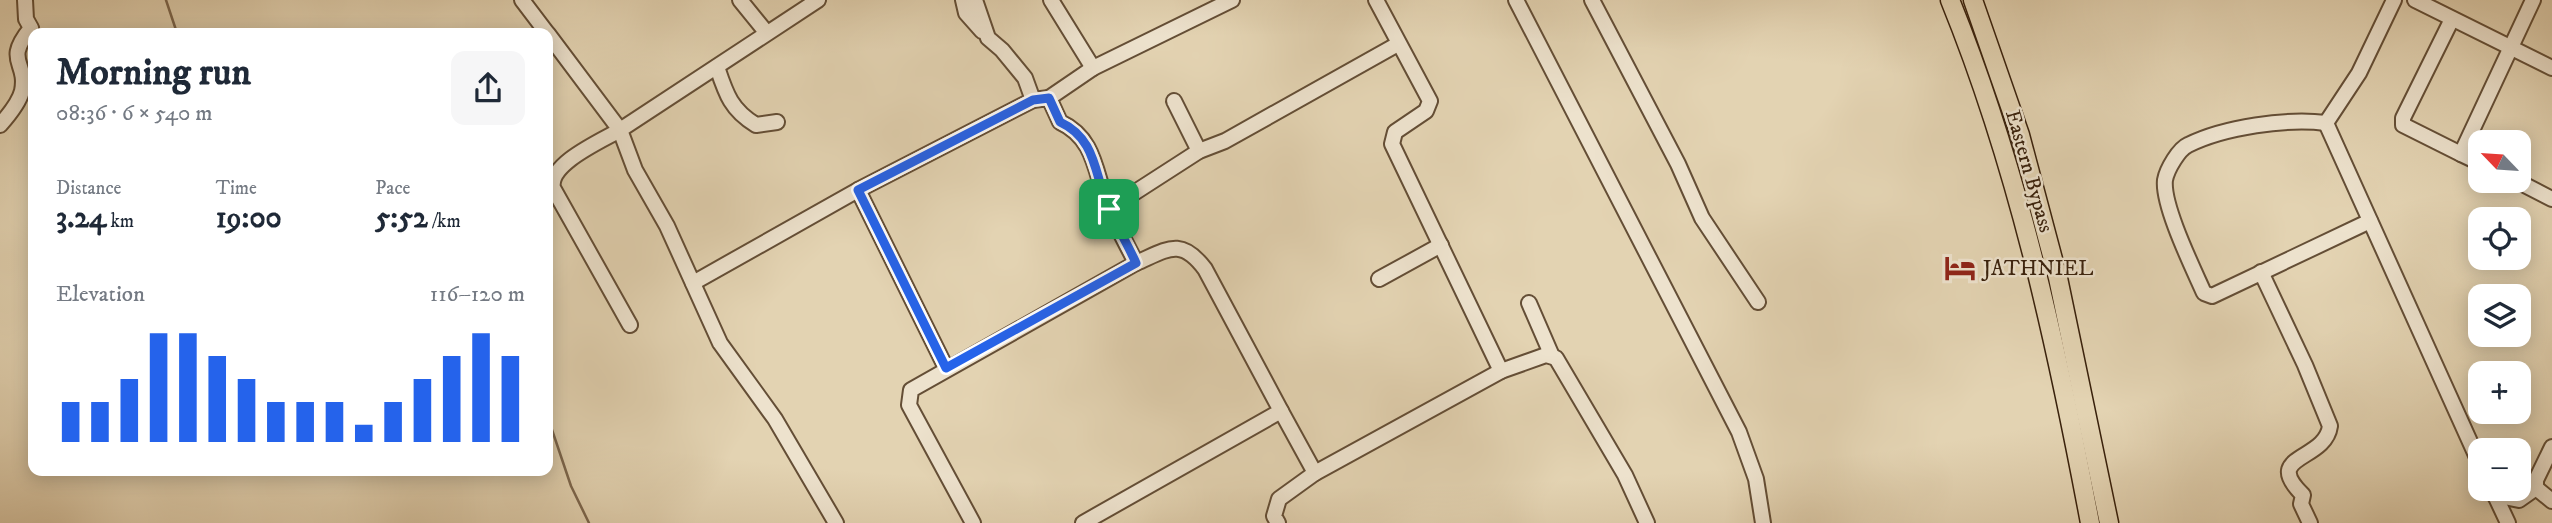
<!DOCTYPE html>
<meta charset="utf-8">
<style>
:root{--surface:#fff;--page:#f6f6f7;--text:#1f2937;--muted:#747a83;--accent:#2563eb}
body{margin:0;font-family:"IM FELL DW Pica",serif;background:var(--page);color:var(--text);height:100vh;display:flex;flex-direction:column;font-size:26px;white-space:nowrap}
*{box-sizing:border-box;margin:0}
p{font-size:23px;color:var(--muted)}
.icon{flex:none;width:38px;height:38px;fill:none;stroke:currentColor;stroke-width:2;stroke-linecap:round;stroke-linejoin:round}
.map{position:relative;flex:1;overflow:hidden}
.drawer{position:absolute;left:28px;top:28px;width:525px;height:448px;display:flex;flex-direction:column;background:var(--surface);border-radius:14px;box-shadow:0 4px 18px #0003}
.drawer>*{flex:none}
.needle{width:46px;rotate:295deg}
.buttons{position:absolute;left:2468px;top:130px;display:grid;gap:14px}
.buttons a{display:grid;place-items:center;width:63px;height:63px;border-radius:14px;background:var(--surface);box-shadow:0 4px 18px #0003;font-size:35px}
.pin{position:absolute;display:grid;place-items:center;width:60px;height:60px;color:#fff;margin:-30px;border-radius:14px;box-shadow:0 4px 10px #0006}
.round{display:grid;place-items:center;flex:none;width:74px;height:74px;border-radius:14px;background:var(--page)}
.overview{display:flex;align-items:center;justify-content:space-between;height:119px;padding:0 28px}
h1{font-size:38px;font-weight:800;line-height:52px}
.metrics{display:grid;grid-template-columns:repeat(3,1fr);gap:10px;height:119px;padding:7px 28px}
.metrics div{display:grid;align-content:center}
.metrics b{font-size:30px;font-weight:800}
.metrics small{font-size:19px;font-weight:400}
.metrics p{font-size:19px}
.chart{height:196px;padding:14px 28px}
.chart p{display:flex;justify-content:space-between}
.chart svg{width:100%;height:126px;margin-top:7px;stroke:var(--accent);stroke-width:6}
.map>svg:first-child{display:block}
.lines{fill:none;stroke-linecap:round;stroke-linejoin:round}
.stream{stroke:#7c674e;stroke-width:2.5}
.minor-casing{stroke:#644e36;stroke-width:18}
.major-casing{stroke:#39210c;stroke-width:21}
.minor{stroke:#ede2cd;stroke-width:14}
.major{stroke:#e3d3b2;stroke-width:18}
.route-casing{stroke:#fff;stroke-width:14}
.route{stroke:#2563eb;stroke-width:9}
.labels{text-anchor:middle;stroke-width:5;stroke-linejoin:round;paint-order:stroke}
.street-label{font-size:21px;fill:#39210c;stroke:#ede2cd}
.poi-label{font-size:21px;fill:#39210c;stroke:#ede2cd;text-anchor:start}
</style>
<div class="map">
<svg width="2552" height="523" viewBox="0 0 2552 523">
<rect width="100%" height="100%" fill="#e3d3b2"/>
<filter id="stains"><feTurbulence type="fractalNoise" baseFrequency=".00286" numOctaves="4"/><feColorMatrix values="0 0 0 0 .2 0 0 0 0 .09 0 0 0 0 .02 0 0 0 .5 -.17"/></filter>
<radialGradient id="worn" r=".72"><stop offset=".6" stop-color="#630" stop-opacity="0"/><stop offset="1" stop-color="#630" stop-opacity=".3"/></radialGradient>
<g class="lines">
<g class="stream">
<path d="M166 0 177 33"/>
<path d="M548 418 571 486 589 523"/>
</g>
<defs>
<g id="minor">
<path d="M522 0 547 33"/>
<path d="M740 0 766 32"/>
<path d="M818 0 620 130 635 170 667 226 720 343 775 419 836 523"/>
<path d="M963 0 966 13 982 31"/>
<path d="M975 0 988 38 1002 50 1025 78 1033 100"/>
<path d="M1051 0 1093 68"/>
<path d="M1516 0 1739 432 1756 479 1763 523"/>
<path d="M1592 0 1678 164 1702 218 1758 302"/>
<path d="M2415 0 2552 68"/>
<path d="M2452 19 2403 118V125L2461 154"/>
<path d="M548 34 620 130C601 141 548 164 553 188L630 325"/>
<path d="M717 67C726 94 731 110 756 125L777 122"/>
<path d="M1049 98 1093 68 1232 0"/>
<path d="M1174 101 1199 151"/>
<path d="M2326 123C2287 118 2224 127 2188 145 2179 149 2167 169 2165 180 2162 205 2193 268 2204 293L2212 296 2370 221"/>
<path d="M2326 123 2480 464"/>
<path d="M2326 123 2359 73 2394 0"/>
<path d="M0 125C8 116 19 103 22 91 28 61 3 62 31 28L26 19 25 0"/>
<path d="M2480 163 2461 154 2533 0"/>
<path d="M2515 180 2552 199"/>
<path d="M858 190 946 368"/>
<path d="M1109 209 1199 151 1225 141 1398 44"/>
<path d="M2261 272 2305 365 2330 426C2325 462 2261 454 2303 495L2301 504 2310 523"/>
<path d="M1379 279 1441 245"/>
<path d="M693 283 858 190 1033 100 1049 98 1060 122C1097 139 1095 176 1109 209 1117 227 1127 245 1136 263"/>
<path d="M1529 303 1552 356"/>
<path d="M1501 371 1546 355 1556 358 1625 475 1647 523"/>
<path d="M2552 447 2536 480V488L2552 501"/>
<path d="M1315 473 1501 371 1392 144 1395 132 1426 111 1430 101 1376 0"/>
<path d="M2492 489 2508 523"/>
<path d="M2494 495 2519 500 2536 488"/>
<path d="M973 523 909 405 911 390 1136 263C1168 249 1181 237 1205 269L1281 411"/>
<path d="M1083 523 1281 411 1315 473 1279 499 1274 516 1278 523"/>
</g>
<g id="major">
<path d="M1950 0C2018 167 2057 347 2090 523"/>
<path d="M1973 0 2020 135 2058 278 2109 523"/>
</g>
</defs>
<use href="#minor" class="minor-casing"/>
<use href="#major" class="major-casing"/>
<use href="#minor" class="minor"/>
<use href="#major" class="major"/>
</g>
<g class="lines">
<defs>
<path id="route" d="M1049 98 1060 122C1097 139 1094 175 1109 209 1117 227 1128 245 1136 263L946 368 858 190 1033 100Z"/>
</defs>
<use href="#route" class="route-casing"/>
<use href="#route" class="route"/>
</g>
<defs>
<symbol id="hotel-bare" viewBox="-9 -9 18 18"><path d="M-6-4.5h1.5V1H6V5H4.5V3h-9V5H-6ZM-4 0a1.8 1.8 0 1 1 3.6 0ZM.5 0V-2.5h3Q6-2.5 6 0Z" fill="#8f2418" stroke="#ede2cd" stroke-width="2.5" paint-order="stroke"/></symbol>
</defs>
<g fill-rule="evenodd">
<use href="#hotel-bare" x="1938" y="246" width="44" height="44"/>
</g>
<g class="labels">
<g class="street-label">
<text transform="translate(2030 171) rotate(74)" y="7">Eastern Bypass</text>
</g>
<g class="poi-label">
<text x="1983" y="275">JATHNIEL</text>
</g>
</g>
<rect width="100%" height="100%" filter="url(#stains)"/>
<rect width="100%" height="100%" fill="url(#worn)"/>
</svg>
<div class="buttons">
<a><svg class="needle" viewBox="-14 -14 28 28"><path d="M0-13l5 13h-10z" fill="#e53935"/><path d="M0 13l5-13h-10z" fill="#747a83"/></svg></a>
<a><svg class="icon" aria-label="locate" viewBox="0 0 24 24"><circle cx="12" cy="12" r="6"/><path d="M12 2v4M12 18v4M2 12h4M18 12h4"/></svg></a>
<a><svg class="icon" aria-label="layers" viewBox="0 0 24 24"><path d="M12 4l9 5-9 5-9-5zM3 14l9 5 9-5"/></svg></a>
<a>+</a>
<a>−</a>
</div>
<div class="pin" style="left:1109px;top:209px;background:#1e9e55"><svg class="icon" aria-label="arrive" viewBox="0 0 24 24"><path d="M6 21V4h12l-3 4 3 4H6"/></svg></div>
<section class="drawer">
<div class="overview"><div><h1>Morning run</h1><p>08:36 · 6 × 540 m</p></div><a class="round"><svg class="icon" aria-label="share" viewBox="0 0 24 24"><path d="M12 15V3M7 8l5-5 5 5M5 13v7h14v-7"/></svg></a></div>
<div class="metrics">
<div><p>Distance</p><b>3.24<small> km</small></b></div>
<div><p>Time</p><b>19:00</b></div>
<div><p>Pace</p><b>5:52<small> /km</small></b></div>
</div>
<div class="chart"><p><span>Elevation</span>116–120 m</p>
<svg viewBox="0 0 160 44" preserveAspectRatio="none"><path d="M5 44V30M15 44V30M25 44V22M35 44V6M45 44V6M55 44V14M65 44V22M75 44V30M85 44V30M95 44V30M105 44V38M115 44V30M125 44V22M135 44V14M145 44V6M155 44V14"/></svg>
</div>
</section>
</div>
